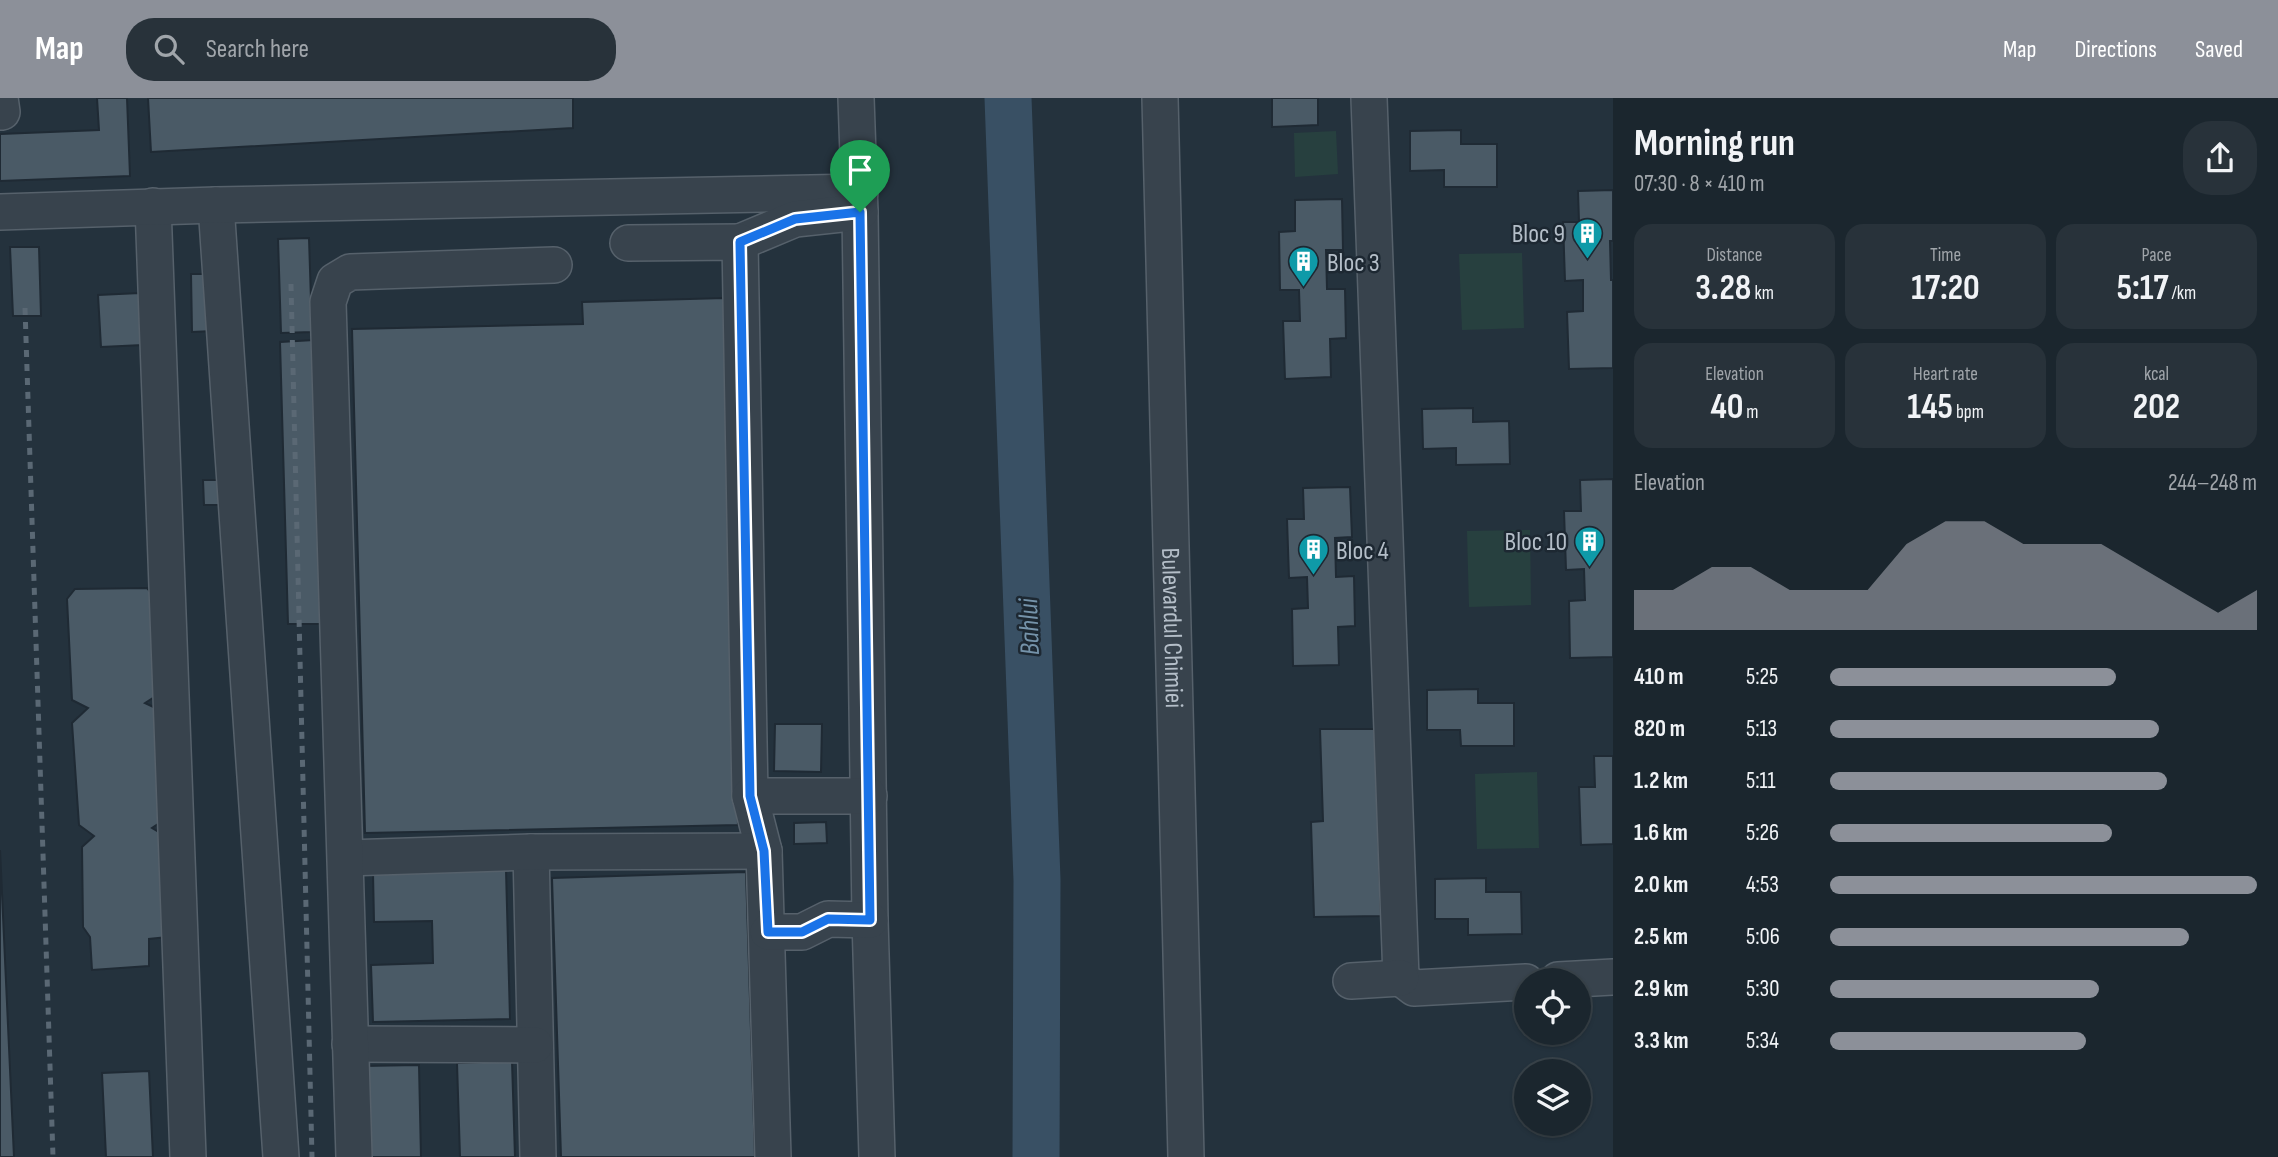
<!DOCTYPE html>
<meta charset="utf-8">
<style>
:root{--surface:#1b262e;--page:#28323a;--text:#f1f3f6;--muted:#a0a5aa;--line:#39434a;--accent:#8c9099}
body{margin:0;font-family:"Sofia Sans Condensed",sans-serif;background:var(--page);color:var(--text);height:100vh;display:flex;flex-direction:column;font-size:26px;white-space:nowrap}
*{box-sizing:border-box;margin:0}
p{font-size:23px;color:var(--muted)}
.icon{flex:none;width:38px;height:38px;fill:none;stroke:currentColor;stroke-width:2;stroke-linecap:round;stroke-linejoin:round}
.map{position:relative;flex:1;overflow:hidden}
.drawer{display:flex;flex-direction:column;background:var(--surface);width:665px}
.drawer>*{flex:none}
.fabs{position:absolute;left:1514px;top:870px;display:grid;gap:14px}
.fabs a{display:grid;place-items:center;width:77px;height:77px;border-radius:50%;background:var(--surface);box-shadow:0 2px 5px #0004,0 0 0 2px var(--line);font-size:35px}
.pin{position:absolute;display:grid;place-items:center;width:60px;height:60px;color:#fff;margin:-72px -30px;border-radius:50% 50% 50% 0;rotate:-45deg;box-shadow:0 0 7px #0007}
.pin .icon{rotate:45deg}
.round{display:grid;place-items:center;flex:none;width:74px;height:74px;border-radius:28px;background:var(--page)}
.overview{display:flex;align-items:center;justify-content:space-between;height:119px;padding:0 21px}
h1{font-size:38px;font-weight:700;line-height:52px}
.metrics{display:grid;grid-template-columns:repeat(3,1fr);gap:10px;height:119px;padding:7px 21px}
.metrics div{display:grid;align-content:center;border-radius:18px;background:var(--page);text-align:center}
.metrics b{font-size:35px;font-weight:700}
.metrics small{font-size:19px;font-weight:400}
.metrics p{font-size:19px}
.chart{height:196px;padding:14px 21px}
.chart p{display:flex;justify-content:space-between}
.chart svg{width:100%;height:126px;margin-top:7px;fill:var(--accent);opacity:.7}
ul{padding:0 21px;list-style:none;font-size:23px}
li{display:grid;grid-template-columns:112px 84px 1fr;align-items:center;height:52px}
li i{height:18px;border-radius:9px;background:var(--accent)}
header{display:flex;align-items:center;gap:42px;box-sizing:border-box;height:98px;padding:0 35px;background:var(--accent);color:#fff}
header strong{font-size:33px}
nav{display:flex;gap:38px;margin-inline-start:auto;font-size:24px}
.search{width:490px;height:63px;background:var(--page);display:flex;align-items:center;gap:18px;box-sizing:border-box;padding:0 24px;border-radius:28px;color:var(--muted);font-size:26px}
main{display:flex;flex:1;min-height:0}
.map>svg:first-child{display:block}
.green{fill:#27403f}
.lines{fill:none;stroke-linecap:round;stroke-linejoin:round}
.river{stroke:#395064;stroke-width:47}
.building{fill:#4a5a66;stroke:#1f2a34;stroke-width:2}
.minor-casing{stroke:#56616b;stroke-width:38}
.minor{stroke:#38434d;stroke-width:35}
.rail{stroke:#5a6874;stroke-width:5;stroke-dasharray:7 7;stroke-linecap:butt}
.route-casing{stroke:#fff;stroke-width:14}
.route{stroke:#1a73e8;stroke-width:9}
.labels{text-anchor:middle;stroke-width:5;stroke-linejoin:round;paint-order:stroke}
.poi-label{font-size:26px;fill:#b4bec8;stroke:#1d2832;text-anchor:end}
.street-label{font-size:26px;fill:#b4bec8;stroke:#1d2832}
.water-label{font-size:28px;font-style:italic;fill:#7593aa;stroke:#1d2832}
</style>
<header>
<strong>Map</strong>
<div class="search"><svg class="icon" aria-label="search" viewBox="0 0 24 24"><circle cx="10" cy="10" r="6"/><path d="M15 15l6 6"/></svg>Search here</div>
<nav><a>Map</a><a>Directions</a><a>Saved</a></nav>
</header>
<main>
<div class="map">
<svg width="1613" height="1059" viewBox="0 0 1613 1059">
<rect width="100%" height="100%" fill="#24323d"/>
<g class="green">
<path d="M1336 33 1338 76 1295 79 1294 35Z"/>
<path d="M1522 155 1524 230 1462 232 1459 156Z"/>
<path d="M1530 432 1531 507 1469 509 1467 433Z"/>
<path d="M1537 674 1539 750 1477 751 1475 676Z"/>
</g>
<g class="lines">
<path class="river" d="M1008 0 1037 782 1036 1059"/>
</g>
<g class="building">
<path d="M97 0H127L130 78 0 83V36L99 32Z"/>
<path d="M148 0H573V30L151 54Z"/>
<path d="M1272 0H1318V27L1272 29Z"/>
<path d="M1461 32V46H1497V89H1444V72L1410 73V33Z"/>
<path d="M1613 92V143H1610L1611 182H1613V270L1569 271 1567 214 1583 213V182L1565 183 1563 124H1579L1578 93Z"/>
<path d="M1342 101 1343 152H1326L1327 191H1345L1346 240 1330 241 1331 279 1285 281 1283 223H1300L1299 192H1280L1279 134 1295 133V102Z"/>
<path d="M309 140 312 234 281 235 278 141Z"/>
<path d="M10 149H39L41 218H13Z"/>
<path d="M191 176H212L213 233 192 234Z"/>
<path d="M140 195 143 247 101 249 98 197Z"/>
<path d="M725 200 738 727 365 735 352 231 583 226 582 204Z"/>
<path d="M314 242 322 526H288L280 244Z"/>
<path d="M1473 310V324L1509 323 1510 366 1456 367V350L1423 351 1422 311Z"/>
<path d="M1613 381V559L1570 560 1569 503 1585 502 1584 471 1566 472 1564 413H1581L1580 382Z"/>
<path d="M203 382H225L226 407H204Z"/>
<path d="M1350 389 1352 439 1335 440 1336 479 1354 478 1355 528 1338 529 1339 567 1293 568 1292 511 1308 510 1307 479 1289 480 1287 421H1304L1303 390Z"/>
<path d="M147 490 158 503 162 594 145 605 162 613 167 720 152 730 167 739 168 839 149 841V868L92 872 90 839 83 829 82 749 94 738 79 727 72 625 88 610 72 602 67 501 75 491Z"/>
<path d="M1478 591V605H1514V648H1461L1460 632H1427V592Z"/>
<path d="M775 626H822L821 674 774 673Z"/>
<path d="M1320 631H1383L1386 721 1378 722 1381 818 1314 819 1311 724 1323 723Z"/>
<path d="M1594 658H1613V746L1581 747 1579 689H1595Z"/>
<path d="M826 724 827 745 794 746V725Z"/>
<path d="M0 752 14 1059H0Z"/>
<path d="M506 772 510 921 373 924 371 867 433 865 432 823 374 824 373 775Z"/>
<path d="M746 774 755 1059H561L552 780Z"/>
<path d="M1486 780V794H1521L1522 836 1468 837V821H1435V781Z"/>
<path d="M512 963 515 1059H460L457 965Z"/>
<path d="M419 967 421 1059H363L362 968Z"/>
<path d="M149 973 153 1059H106L102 975Z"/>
</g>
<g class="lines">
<defs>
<g id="minor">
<path d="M0 0 2 14"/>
<path d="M856 0 860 114 870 822 877 1059"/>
<path id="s1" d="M1160 0 1186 1059"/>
<path d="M1369 0 1401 880 1414 890 1526 884"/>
<path d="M216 107 281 1059"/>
<path d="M153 108 188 1059"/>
<path d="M0 114 216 107 860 94"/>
<path d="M740 144 795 121 860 114"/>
<path d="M628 145 740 144 750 698 764 753 773 1059"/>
<path d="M750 698H869"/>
<path d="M531 754 538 1059"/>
<path d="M346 760 531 754 764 753"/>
<path d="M768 834H802L828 821 870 822"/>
<path d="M1558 882 1613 879"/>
<path d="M1351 883 1401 880"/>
<path d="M350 946 535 947"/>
<path d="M354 1059 328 204 335 183 350 174 554 167"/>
</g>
</defs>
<use href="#minor" class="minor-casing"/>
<use href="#minor" class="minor"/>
<g class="rail">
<path d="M291 186 312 1059"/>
<path d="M25 210 53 1059"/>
</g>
</g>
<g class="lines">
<defs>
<path id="route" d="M860 114 870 822 828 821 802 834H768L764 753 750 698 740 144 795 121Z"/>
</defs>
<use href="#route" class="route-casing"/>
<use href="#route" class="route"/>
</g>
<defs>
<symbol id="building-pin" viewBox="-11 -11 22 30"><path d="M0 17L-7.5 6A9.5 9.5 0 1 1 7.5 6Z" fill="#0f9aa8" stroke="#1d2832"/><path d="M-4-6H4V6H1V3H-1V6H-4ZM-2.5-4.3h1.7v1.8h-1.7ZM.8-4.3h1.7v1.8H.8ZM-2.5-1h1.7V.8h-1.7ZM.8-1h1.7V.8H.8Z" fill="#fff"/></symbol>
</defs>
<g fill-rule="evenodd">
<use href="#building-pin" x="1570" y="118" width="35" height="47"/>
<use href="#building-pin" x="1286" y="146" width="35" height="47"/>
<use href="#building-pin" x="1572" y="426" width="35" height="47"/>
<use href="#building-pin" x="1296" y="434" width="35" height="47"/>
</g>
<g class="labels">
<g class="poi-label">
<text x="1565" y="144">Bloc 9</text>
<text x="1327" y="173" text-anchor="start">Bloc 3</text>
<text x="1567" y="452">Bloc 10</text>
<text x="1336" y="461" text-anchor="start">Bloc 4</text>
</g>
<g class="street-label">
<text dy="9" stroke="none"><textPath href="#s1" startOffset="530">Bulevardul Chimiei</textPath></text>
</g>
<g class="water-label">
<text transform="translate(1028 529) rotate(-92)" y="10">Bahlui</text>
</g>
</g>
</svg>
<div class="fabs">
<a><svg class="icon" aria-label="locate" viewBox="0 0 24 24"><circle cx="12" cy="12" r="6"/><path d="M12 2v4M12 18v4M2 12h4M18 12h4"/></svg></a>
<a><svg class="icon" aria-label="layers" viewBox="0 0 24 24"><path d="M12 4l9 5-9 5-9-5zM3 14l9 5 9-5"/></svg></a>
</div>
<div class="pin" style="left:860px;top:114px;background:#1e9e55"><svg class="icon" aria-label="arrive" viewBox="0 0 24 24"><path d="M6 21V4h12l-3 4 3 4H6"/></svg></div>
</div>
<section class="drawer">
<div class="overview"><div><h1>Morning run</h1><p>07:30 · 8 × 410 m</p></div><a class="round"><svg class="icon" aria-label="share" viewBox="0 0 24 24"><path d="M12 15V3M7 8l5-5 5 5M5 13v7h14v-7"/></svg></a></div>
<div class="metrics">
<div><p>Distance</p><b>3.28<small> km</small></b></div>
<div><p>Time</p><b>17:20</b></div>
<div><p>Pace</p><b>5:17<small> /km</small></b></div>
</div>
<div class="metrics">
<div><p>Elevation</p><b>40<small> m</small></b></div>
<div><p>Heart rate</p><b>145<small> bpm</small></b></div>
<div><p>kcal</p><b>202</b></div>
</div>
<div class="chart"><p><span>Elevation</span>244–248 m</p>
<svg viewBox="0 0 160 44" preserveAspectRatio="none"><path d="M0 44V30L10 30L20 22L30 22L40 30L50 30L60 30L70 14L80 6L90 6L100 14L110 14L120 14L130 22L140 30L150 38L160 30V44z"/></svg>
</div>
<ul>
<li><b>410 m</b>5:25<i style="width:67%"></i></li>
<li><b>820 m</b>5:13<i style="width:77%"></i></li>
<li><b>1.2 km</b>5:11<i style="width:79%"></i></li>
<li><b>1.6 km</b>5:26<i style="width:66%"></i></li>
<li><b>2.0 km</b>4:53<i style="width:100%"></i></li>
<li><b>2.5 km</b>5:06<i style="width:84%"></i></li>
<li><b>2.9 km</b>5:30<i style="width:63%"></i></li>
<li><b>3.3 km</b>5:34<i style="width:60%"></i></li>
</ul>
</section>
</main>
